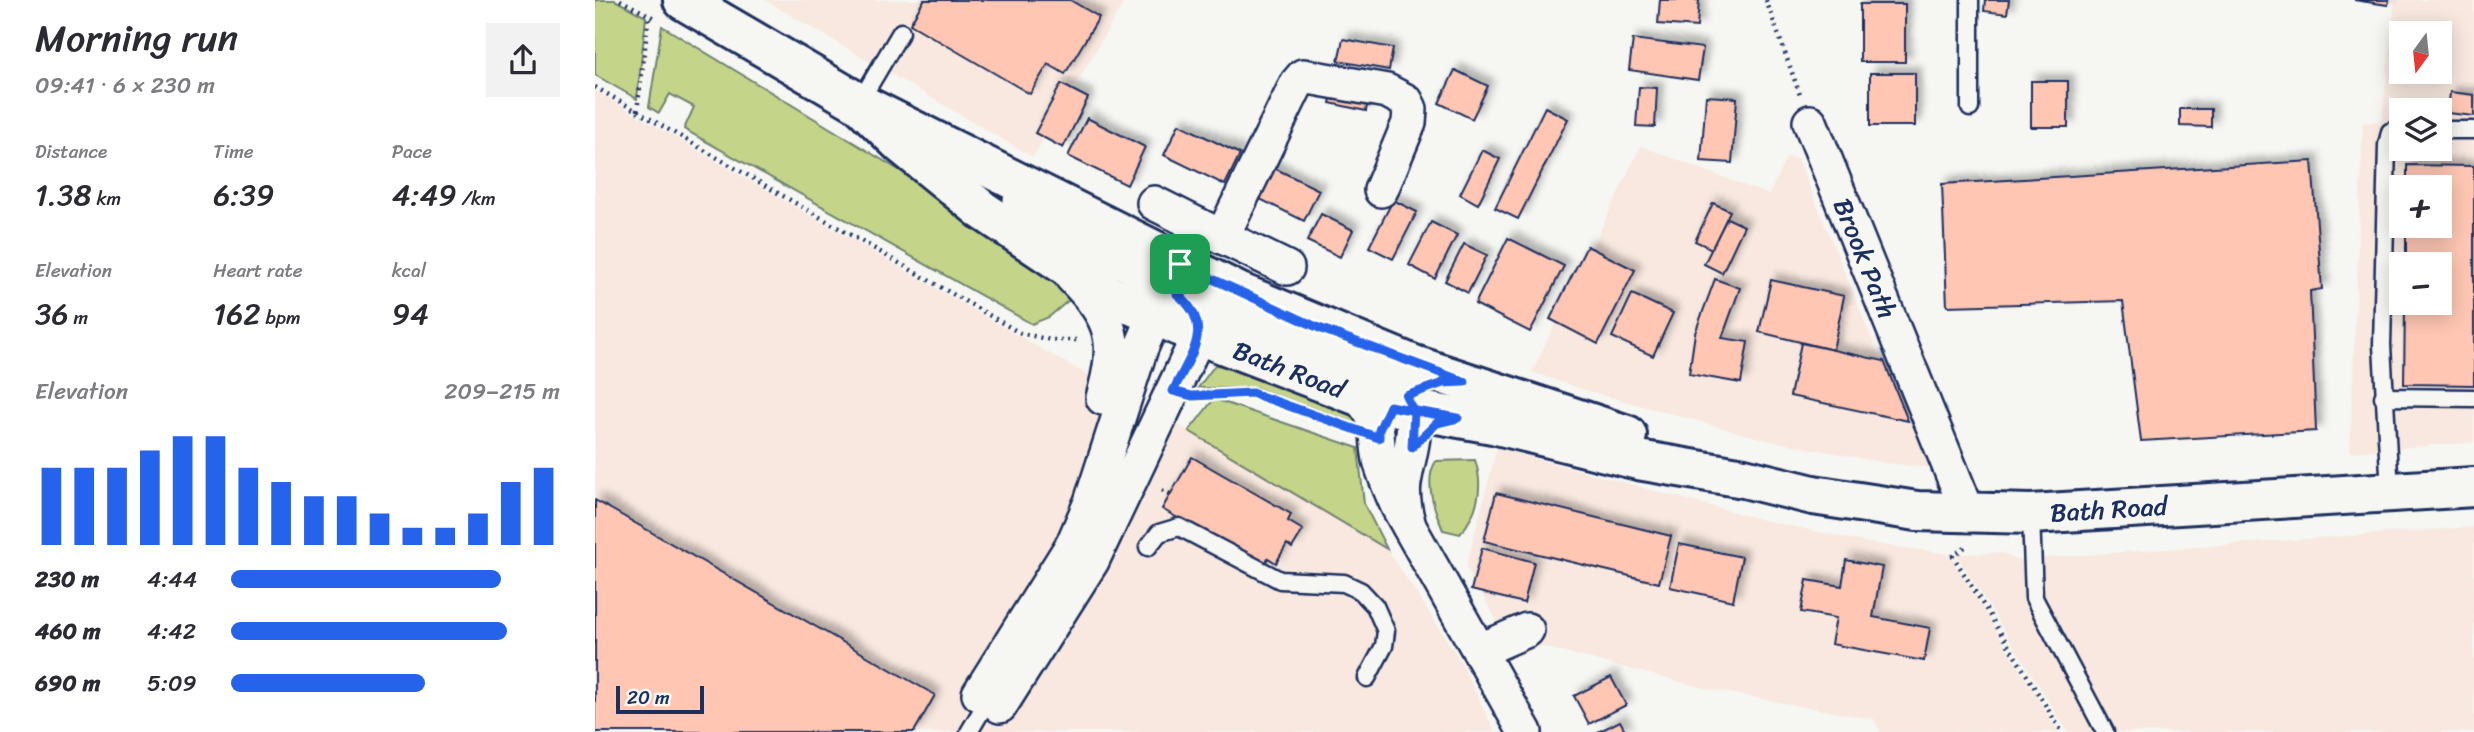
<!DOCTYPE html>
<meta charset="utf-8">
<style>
:root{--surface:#fff;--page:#f2f2f3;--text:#2b2b33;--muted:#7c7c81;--accent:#2563eb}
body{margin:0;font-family:Sriracha,sans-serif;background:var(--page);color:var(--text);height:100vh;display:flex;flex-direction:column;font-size:26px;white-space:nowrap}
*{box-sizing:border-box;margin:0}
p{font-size:23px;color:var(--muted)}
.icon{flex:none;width:38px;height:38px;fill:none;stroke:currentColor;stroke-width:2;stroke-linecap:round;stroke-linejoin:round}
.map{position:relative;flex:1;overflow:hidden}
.side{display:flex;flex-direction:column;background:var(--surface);width:595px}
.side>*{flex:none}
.needle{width:46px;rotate:195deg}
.buttons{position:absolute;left:1794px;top:21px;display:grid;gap:14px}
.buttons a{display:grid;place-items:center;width:63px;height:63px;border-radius:0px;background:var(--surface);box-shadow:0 4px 18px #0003;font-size:35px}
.scale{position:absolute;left:21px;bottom:18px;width:88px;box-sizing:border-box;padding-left:7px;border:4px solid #1b2f5e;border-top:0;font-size:19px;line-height:24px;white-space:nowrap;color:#1b2f5e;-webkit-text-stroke:5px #f6f6f2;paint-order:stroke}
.pin{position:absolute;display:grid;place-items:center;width:60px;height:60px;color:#fff;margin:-30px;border-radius:14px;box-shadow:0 4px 10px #0006}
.round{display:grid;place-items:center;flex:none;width:74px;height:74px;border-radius:0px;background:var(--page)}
.head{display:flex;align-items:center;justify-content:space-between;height:119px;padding:0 35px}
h1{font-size:38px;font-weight:600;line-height:52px}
.stats{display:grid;grid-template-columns:repeat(3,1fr);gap:10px;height:119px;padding:7px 35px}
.stats div{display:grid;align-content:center}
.stats b{font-size:30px;font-weight:600}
.stats small{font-size:19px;font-weight:400}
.stats p{font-size:19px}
.chart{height:196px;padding:14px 35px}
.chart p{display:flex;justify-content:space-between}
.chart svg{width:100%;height:126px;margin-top:7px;stroke:var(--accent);stroke-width:6}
ul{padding:0 35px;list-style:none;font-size:23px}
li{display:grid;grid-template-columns:112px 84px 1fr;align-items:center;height:52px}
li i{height:18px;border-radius:9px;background:var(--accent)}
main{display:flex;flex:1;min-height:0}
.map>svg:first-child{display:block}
.built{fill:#f8e8df;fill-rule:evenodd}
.green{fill:#c4d488;stroke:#708273;stroke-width:2}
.building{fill:#fec6b3;stroke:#1b2f5e;stroke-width:2;filter:url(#shadow)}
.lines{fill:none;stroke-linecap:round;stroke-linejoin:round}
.lane-casing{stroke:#1b2f5e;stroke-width:21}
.street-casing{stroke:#1b2f5e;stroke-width:38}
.primary-casing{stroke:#1b2f5e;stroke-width:44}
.path{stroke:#1b2f5e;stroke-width:4.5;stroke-dasharray:2 5;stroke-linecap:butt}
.lane{stroke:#f6f6f2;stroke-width:16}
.street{stroke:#f6f6f2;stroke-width:33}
.primary{stroke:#f6f6f2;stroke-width:38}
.route-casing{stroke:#fff;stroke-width:14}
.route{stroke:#2563eb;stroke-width:9}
.labels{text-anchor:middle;stroke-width:7;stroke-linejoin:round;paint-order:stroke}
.street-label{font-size:26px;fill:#1b2f5e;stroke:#f6f6f2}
</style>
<main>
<section class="side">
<div class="head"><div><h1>Morning run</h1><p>09:41 · 6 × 230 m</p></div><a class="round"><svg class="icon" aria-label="share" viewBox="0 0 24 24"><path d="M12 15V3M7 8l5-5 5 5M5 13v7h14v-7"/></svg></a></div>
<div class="stats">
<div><p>Distance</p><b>1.38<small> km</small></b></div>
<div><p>Time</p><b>6:39</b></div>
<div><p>Pace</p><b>4:49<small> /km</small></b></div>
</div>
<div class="stats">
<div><p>Elevation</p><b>36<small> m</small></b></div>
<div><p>Heart rate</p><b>162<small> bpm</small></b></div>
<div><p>kcal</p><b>94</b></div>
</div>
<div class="chart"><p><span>Elevation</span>209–215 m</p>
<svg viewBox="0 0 160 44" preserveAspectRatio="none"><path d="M5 44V17M15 44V17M25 44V17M35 44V11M45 44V6M55 44V6M65 44V17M75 44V22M85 44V27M95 44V27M105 44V33M115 44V38M125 44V38M135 44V33M145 44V22M155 44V17"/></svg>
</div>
<ul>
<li><b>230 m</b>4:44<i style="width:82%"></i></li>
<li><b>460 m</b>4:42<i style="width:84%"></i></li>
<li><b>690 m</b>5:09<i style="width:59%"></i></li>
</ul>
</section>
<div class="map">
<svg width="1879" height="732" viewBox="0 0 1879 732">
<defs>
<filter id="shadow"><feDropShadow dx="6" dy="-6" stdDeviation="3.5" flood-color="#0004"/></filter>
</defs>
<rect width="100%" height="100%" fill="#f6f6f2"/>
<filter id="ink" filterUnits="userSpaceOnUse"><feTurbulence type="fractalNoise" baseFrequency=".0143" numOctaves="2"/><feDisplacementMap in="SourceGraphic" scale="14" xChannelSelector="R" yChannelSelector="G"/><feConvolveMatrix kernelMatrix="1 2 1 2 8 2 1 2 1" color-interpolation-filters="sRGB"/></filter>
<g filter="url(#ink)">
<g class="built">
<path d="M170 0H530L438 157Z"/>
<path d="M1800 0H1879V442L1755 452 1768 123 1787 121ZM1806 33H1844V72H1806ZM1806 110H1844V149H1806ZM1806 187H1844V226H1806ZM1806 264H1844V303H1806Z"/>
<path d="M0 91 446 349 594 431 792 549 863 657 900 732H0Z"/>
<path d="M1046 146 1174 195 1192 157 1203 159 1279 345 1340 468 1291 463 1172 440 993 391 937 372Z"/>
<path d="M902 448 1164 519 1273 543 1354 554 1463 732H1286L1279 719 1117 690 946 646 923 656 871 568Z"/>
<path d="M1879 527V732H1473L1361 554 1408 553 1420 560Z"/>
</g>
<g class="green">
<path d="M0 0H20L51 17 42 99 0 75Z"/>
<path d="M67 26 312 175 481 294 454 317 437 324 89 129 99 107 75 94 64 113 54 107Z"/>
<path d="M620 365 645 367 759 412 764 425 661 388H603Z"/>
<path d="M619 399 763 448 769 504 792 549 594 431Z"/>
<path d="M880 460C889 487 883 513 865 534L848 530C840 511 828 481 841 461Z"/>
</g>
<g class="building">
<path d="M329 0H475L504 17 470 74 453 64 435 94 315 24Z"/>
<path d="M1065 0H1104L1102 27 1063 24Z"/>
<path d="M1390 0H1414L1412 14 1389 11Z"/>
<path d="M1759 0H1794L1793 5Z"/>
<rect x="1265" y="4" width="45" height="58"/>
<path d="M748 39 798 48 794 70 743 61Z"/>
<path d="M1038 39 1108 48 1103 80 1034 70Z"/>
<path d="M860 70 893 86 877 119 844 103Z"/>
<rect x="1275" y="73" width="45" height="53"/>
<rect x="1436" y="81" width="37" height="46"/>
<path d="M466 84 493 98 468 148 440 133Z"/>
<path d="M1044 87 1062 88 1060 127 1041 126Z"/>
<path d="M738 89 774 97 771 111 735 103Z"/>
<path d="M1855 92 1879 95V116L1853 113Z"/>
<path d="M1111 96 1142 98 1137 163 1106 161Z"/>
<path d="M950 107 973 119 923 219 900 208Z"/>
<path d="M1585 109H1616V127L1585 126Z"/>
<path d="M492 118 550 147 532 185 473 156Z"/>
<path d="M584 124 645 154 630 185 569 155Z"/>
<path d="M887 150 905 159 883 204 865 194Z"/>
<path d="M1717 161 1727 289 1715 291 1721 431 1546 441 1528 301 1352 306 1347 184Z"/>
<path d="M671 164 724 190 709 221 655 194Z"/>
<path d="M1812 165 1879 166V385L1809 384 1810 303H1844V264H1811V226H1844V187H1812Z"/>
<path d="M798 200 822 212 798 259 774 247Z"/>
<path d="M1118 203 1135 211 1117 249 1100 241Z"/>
<path d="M726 214 758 230 745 257 712 241Z"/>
<path d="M1132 218 1149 226 1127 273 1109 264Z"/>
<path d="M836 222 862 235 840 279 814 265Z"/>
<path d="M913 238 969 266 935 332 880 304Z"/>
<path d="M869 244 892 255 873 293 850 281Z"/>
<path d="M992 246 1040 270 1003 344 955 319Z"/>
<path d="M1120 279 1145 288 1127 338 1153 342 1146 383 1094 374 1100 333Z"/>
<path d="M1176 280 1249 296 1238 350 1164 332Z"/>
<path d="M1037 294 1078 313 1058 356 1017 337Z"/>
<path d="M1206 343 1289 361 1313 421 1195 396Z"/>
<path d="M597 457 696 514 693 521 708 530 697 548 692 544 681 563 673 558 668 567 567 509Z"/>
<path d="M901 493 1076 536 1064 583 889 541Z"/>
<path d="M0 500 340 695 319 732H0Z"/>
<path d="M1084 544 1147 557 1138 601 1075 587Z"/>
<path d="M887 548 939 562 929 603 876 590Z"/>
<path d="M1251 560 1287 567 1278 617 1335 628 1329 661 1236 644 1241 618 1206 612 1212 580 1247 586Z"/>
<path d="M1016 677 1031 705 994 724 979 696Z"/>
<path d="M1025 721 1031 732H1003Z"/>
</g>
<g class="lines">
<defs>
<g id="lane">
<path d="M264 103 306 32"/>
<path d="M1375 108V0"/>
<path d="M1844 130H1879"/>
<path d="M1788 397 1879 398"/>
<path d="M1795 492 1787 345 1792 145 1795 132 1806 129"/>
<path d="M1436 514 1439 598 1510 732"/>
<path d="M553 547 564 533 584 527 685 580 749 583 766 591 780 606 791 631 789 646 772 678"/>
<path d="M374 732 393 700"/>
</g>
<g id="street">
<path id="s1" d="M1215 122 1374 515"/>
<path d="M559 203 603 225"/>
<path d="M627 237 702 83 708 76 792 91 811 101 815 109 814 123 786 190"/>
<path d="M585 263 603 225 692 268"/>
<path d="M477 277C519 320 524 340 508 398"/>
<path d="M591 278 628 310 650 323 791 382C835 403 815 445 809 483 807 498 810 512 814 526"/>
<path d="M765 398C788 426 779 429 785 460 789 476 796 491 803 507L930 732"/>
<path d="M886 650 932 630"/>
<path d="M384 694 478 544 496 502 546 348 560 316 578 297"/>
<path d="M405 706 497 561 604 335 602 316 582 294 425 201"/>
</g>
<g id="primary">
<path d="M88 0 264 103 643 292 819 365 1032 435"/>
<path id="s2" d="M264 103 306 144 387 210 516 296 604 335 782 403 898 424 1043 460 1149 478 1218 495 1322 511 1436 514 1879 487"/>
</g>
</defs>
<use href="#lane" class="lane-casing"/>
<use href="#street" class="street-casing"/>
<use href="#primary" class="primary-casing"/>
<g class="path">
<path d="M25 0 61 19"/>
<path d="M1171 0 1205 95"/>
<path d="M0 87 425 333 456 340H485"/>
<path d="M42 111 54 16"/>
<path d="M610 396 657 393"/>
<path d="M567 490 575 494"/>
<path d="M1370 547 1358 556 1467 732"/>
</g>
<use href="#lane" class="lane"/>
<use href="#street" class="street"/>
<use href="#primary" class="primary"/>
</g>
</g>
<g class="lines" filter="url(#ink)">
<defs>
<path id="route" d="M585 264 566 254 600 287 582 294C621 326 596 354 578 391L597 396 657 393 784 438V430L795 406C818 411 840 414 863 418L842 423 817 447 819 411 811 396 848 383 870 382 724 328 585 264"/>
</defs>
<use href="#route" class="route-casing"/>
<use href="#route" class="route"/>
</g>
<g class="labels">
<g class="street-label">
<text dy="9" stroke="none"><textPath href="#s1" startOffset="147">Brook Path</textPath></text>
<text dy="9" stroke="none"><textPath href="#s2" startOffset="511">Bath Road</textPath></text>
<text dy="9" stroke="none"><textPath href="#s2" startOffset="1348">Bath Road</textPath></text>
</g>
</g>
</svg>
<div class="buttons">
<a><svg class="needle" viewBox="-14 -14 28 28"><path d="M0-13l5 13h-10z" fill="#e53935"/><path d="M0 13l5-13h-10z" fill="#7c7c81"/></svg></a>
<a><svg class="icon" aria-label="layers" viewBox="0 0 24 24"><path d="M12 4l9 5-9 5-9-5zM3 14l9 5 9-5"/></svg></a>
<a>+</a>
<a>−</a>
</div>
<div class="scale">20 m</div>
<div class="pin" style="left:585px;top:264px;background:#1e9e55"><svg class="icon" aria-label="arrive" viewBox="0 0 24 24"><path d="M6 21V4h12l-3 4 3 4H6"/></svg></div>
</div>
</main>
